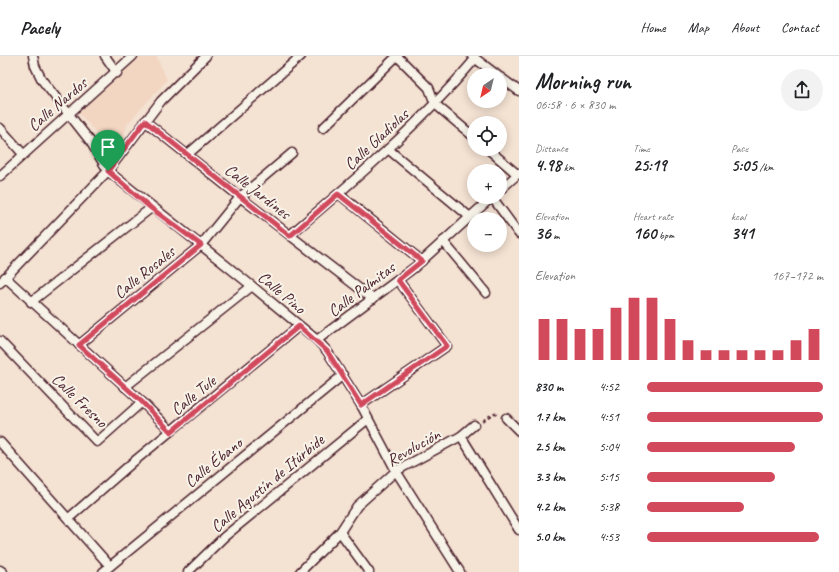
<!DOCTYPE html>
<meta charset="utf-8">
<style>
:root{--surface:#fff;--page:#f2f2f2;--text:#202124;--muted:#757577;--line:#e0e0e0;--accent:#d1495b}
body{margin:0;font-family:Caveat,sans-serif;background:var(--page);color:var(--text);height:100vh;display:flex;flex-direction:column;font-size:15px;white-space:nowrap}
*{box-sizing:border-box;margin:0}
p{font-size:13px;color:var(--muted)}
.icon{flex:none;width:22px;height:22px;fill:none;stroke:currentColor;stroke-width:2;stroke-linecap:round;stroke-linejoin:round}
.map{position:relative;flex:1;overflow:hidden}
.drawer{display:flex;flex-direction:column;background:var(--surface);width:320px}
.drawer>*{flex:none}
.needle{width:26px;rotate:215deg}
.tools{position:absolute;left:467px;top:12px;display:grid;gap:8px}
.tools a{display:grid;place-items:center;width:40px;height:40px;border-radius:50%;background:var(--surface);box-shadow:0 2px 10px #0003;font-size:20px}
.pin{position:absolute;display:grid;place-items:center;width:34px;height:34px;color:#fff;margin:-41px -17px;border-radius:50% 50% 50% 0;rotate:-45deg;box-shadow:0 0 4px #0007}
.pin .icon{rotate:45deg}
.round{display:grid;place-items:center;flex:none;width:42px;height:42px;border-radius:21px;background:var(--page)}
.summary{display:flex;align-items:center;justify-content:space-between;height:68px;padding:0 16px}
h1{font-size:22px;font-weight:800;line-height:30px}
.figures{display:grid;grid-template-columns:repeat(3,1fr);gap:6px;height:68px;padding:4px 16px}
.figures div{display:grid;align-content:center}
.figures b{font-size:17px;font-weight:800}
.figures small{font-size:11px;font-weight:400}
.figures p{font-size:11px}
.chart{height:112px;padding:8px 16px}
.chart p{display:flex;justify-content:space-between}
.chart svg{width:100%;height:72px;margin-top:4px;stroke:var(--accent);stroke-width:6}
ul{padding:0 16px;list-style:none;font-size:13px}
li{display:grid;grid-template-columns:64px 48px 1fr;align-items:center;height:30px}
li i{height:10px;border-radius:5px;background:var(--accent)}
header{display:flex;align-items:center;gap:24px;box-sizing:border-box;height:56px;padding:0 20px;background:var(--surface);border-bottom:1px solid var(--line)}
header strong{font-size:19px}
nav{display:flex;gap:22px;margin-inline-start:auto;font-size:14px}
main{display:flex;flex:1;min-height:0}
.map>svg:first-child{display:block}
.built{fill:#f2d6c2}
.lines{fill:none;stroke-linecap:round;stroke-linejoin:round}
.minor-casing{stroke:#4a1f2b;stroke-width:11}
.path{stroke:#4a1f2b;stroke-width:2;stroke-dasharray:4 3;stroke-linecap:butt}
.minor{stroke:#f7f3e8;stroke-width:8}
.route-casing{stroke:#fff;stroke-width:8}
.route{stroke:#d1495b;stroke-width:5}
.labels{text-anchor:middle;stroke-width:4;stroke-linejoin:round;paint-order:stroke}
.street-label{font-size:17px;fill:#4a1f2b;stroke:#f7f3e8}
</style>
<header>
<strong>Pacely</strong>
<nav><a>Home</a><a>Map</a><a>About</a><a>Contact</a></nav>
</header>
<main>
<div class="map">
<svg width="519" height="516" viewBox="0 0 519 516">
<rect width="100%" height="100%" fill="#f4e2d2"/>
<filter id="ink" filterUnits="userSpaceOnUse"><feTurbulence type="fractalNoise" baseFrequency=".025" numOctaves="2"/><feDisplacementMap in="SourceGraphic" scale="8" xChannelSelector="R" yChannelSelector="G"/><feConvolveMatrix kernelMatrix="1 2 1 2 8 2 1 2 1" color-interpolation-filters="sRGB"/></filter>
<g filter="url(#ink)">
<path class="built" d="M140 0H156L167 24 128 67 121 88 110 93 78 56Z"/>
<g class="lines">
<defs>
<g id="minor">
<path d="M33 0 35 10 42 24 90 85 108 115 252 230 317 284 327 295 361 349 396 415 460 516"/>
<path d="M105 0 117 17"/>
<path d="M472 0 497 19"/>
<path d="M500 21 519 35"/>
<path d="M145 65 240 141 373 243"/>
<path d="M0 72 23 98"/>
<path d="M323 72 397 0 429 32 435 48 474 81"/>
<path d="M388 93 470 161"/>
<path d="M488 93 517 118"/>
<path d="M188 98 301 0"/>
<path d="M0 120 133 0"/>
<path d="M500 134 519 117"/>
<path d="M339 138 422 205"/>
<path d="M492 141 519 178"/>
<path d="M290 179C355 124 420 68 475 3"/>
<path d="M443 185 486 237"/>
<path d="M5 221 142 346 171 375"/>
<path d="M0 227 108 115 161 45 206 0"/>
<path d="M31 246 151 152"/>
<path d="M317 284 415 211 492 141"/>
<path d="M0 285 97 386 142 346"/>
<path d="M79 289 201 189 240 141 292 97"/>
<path d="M125 331 252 230"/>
<path d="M361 349 447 290 398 224"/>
<path d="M506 362 519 375"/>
<path d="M461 380 519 474"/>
<path d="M0 386 110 510"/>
<path d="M69 462 132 407 299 270"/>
<path d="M340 476 369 516"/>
<path d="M0 514 3 516"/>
<path d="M103 516 343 319"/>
<path d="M188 516 224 481 368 363"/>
<path d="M300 516 340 476 357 450 396 415 461 380 474 369"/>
</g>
</defs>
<use href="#minor" class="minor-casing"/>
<path class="path" d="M482 365 494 357 497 358"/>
<use href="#minor" class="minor"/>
</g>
</g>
<g class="lines" filter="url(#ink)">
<defs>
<path id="route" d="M145 65 290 180 338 138 422 205 398 224 447 290 361 349 327 295 299 270 171 376 142 346 79 289 201 189 151 152 108 115Z"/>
</defs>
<use href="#route" class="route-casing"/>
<use href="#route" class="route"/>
</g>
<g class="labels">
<g class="street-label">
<text transform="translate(57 48) rotate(-41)" y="6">Calle Nardos</text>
<text transform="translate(376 83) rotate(-43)" y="6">Calle Gladiolas</text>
<text transform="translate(258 135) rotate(38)" y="6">Calle Jardines</text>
<text transform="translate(144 216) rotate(-39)" y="6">Calle Rosales</text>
<text transform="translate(361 233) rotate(-37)" y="6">Calle Palmitas</text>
<text transform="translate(282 236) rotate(40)" y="6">Calle Pino</text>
<text transform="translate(193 339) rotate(-39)" y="6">Calle Tule</text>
<text transform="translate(80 344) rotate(44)" y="6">Calle Fresno</text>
<text transform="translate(413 391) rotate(-30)" y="6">Revolución</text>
<text transform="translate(213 406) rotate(-39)" y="6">Calle Ébano</text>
<text transform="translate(267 427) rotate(-40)" y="6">Calle Agustín de Itúrbide</text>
</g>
</g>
</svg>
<div class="tools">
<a><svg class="needle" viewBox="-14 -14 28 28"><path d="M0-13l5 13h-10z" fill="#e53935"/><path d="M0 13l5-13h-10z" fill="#757577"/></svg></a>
<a><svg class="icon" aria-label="locate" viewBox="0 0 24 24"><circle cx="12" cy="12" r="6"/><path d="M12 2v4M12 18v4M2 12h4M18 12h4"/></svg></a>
<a>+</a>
<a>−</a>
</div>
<div class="pin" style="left:108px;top:115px;background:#1e9e55"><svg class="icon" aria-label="arrive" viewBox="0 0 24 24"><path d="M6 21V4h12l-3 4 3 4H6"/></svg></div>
</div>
<section class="drawer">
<div class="summary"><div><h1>Morning run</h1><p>06:58 · 6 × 830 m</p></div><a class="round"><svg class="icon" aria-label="share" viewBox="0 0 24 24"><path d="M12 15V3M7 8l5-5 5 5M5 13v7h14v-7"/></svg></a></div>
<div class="figures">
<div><p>Distance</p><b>4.98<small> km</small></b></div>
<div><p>Time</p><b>25:19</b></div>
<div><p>Pace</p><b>5:05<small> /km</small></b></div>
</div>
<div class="figures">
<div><p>Elevation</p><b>36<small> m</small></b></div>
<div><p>Heart rate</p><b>160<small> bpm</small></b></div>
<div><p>kcal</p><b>341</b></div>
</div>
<div class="chart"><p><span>Elevation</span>167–172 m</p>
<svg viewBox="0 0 160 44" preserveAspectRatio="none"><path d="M5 44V19M15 44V19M25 44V25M35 44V25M45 44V12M55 44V6M65 44V6M75 44V19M85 44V32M95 44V38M105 44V38M115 44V38M125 44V38M135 44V38M145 44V32M155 44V25"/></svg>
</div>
<ul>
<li><b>830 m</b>4:52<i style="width:100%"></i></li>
<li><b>1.7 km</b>4:51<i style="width:100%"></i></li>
<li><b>2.5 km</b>5:04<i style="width:84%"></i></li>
<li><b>3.3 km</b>5:15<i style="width:73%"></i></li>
<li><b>4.2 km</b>5:38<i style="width:55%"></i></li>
<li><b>5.0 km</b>4:53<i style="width:98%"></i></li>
</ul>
</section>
</main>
